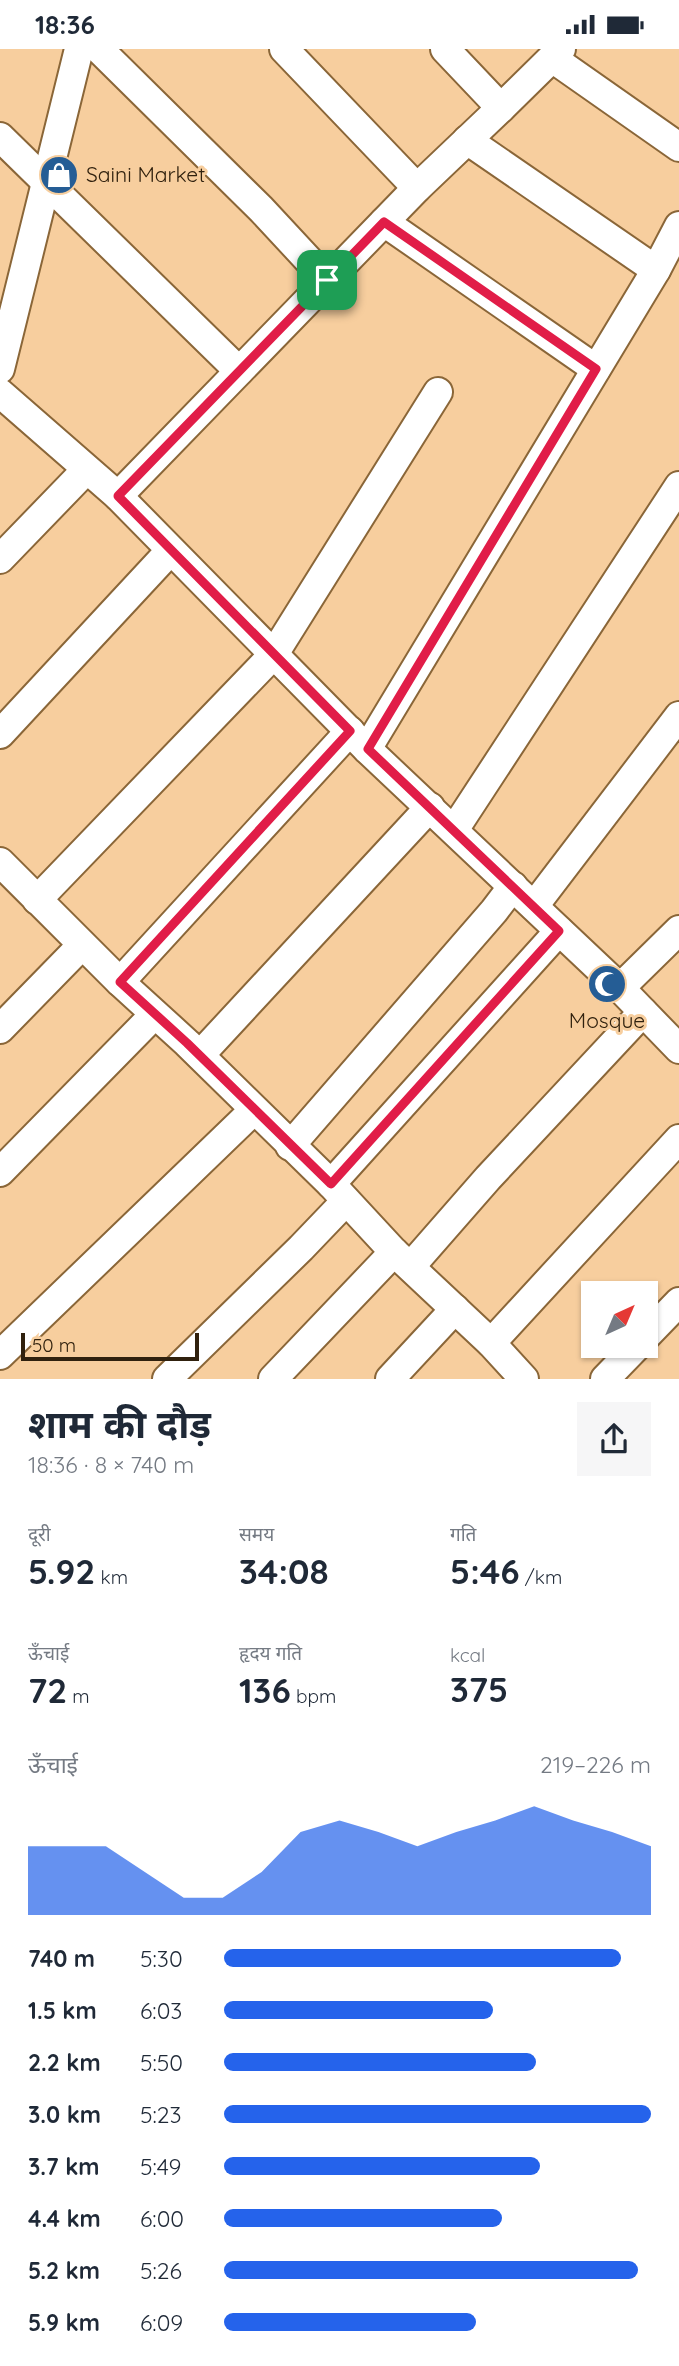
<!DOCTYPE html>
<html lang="hi">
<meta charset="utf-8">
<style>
:root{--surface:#fff;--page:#f6f6f7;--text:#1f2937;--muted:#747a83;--accent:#2563eb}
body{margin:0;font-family:Quicksand,"Noto Sans Devanagari",sans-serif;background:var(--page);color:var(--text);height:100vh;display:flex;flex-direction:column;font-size:26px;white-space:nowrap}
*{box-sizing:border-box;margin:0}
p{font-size:23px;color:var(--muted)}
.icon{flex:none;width:38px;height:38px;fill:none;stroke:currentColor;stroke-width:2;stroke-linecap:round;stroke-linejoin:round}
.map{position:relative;height:1330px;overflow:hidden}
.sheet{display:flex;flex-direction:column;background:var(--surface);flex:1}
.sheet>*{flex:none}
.needle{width:46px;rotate:44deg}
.controls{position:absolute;left:581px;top:1232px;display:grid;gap:14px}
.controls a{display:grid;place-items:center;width:77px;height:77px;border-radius:0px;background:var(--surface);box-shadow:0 2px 5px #0004;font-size:35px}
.scale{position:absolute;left:21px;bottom:18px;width:178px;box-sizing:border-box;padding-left:7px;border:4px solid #30210e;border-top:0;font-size:19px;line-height:24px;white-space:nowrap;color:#30210e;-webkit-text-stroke:5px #f7ce9e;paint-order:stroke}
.pin{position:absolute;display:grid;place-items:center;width:60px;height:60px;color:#fff;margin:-30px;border-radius:14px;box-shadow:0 4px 10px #0006}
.round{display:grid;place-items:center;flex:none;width:74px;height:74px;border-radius:0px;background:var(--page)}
.headline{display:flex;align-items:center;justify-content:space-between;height:119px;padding:0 28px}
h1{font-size:38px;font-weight:700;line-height:52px}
.stats{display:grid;grid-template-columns:repeat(3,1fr);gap:10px;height:119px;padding:7px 28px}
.stats div{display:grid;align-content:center}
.stats b{font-size:35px;font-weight:700}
.stats small{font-size:19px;font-weight:400}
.stats p{font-size:19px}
.chart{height:196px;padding:14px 28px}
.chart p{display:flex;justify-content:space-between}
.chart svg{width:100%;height:126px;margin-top:7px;fill:var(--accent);opacity:.7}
ul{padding:0 28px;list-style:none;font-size:23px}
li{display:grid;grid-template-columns:112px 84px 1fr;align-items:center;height:52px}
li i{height:18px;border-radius:9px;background:var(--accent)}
.status{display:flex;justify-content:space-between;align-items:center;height:49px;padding:0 35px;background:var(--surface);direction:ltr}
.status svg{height:19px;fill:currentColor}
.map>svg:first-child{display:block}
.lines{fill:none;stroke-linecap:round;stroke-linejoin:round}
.minor-casing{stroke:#8a6638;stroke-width:32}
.minor{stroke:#fff;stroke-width:28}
.route-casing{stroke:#fff;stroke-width:14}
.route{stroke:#e11d48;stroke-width:9}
.labels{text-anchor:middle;stroke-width:6;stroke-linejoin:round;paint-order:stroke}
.poi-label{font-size:21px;fill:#30210e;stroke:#f7ce9e;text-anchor:start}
</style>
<div class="status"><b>18:36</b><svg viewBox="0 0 49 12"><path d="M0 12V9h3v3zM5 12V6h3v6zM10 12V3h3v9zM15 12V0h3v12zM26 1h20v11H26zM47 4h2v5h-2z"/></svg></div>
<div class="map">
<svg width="679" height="1330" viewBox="0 0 679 1330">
<rect width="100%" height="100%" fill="#f7ce9e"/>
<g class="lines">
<defs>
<g id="minor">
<path d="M99 0 261 160 327 231"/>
<path d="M284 0 417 139"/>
<path d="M552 9 679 98"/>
<path d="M501 59 561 0"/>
<path d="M0 88 239 322"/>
<path d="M467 91 656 221"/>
<path d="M384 173 596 320"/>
<path d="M0 320 79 0"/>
<path d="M0 344 118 447 367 700 620 939 679 1000"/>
<path d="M118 447 417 139 501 59 445 0"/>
<path d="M0 510 86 421"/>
<path d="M0 685 170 502"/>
<path d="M367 700 656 221 679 177"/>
<path d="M454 781 679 437"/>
<path d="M0 813 120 933 187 994 331 1135 394 1203 491 1294 524 1330"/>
<path d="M37 851 274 605 438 343"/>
<path d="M534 857 679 667"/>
<path d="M120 933 350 682"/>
<path d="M620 939 679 881"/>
<path d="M0 980 82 896"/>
<path d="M200 1006 430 758"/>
<path d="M290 1097 494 862 513 837"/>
<path d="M0 1123 154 966"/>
<path d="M331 1135 559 882"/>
<path d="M411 1217 488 1129 643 963"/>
<path d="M646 1287 679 1253"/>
<path d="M491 1294 679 1090"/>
<path d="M0 1306 254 1061"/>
<path d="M167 1330 301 1199 346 1152"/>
<path d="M273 1330 394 1203"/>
<path d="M390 1330 455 1260"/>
<path d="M605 1330 637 1297"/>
</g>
</defs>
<use href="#minor" class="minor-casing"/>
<use href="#minor" class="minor"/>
</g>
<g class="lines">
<defs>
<path id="route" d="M384 173 596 320 368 700 559 882 331 1135 187 994 120 933 350 682 118 447Z"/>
</defs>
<use href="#route" class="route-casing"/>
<use href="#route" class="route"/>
</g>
<defs>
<symbol id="shop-disc" viewBox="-11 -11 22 22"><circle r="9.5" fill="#255d95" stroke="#f7ce9e"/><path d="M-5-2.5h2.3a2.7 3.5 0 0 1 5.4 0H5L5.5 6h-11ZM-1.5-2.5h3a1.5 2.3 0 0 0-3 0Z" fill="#fff"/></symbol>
<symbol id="mosque-disc" viewBox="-11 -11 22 22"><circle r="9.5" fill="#255d95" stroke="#f7ce9e"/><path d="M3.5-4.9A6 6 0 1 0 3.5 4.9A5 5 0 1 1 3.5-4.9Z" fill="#fff"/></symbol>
</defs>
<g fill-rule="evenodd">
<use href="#shop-disc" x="37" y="104" width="44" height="44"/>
<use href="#mosque-disc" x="585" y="913" width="44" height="44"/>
</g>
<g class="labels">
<g class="poi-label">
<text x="86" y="133">Saini Market</text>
<text x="607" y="979" text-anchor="middle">Mosque</text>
</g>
</g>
</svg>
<div class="controls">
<a><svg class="needle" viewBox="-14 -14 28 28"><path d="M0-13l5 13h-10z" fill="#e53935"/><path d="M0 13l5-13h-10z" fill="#747a83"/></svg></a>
</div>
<div class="scale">50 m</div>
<div class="pin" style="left:327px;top:231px;background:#1e9e55"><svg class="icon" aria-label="arrive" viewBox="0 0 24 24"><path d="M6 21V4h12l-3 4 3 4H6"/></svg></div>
</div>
<section class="sheet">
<div class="headline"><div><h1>शाम की दौड़</h1><p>18:36 · 8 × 740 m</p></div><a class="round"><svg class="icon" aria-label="share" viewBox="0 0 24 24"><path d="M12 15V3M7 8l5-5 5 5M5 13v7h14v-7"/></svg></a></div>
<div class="stats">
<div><p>दूरी</p><b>5.92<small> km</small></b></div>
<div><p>समय</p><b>34:08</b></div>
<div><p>गति</p><b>5:46<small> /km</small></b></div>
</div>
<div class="stats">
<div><p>ऊँचाई</p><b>72<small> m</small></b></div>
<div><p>हृदय गति</p><b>136<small> bpm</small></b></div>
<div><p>kcal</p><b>375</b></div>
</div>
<div class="chart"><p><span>ऊँचाई</span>219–226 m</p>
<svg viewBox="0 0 160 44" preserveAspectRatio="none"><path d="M0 44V20L10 20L20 20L30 29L40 38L50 38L60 29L70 15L80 11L90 15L100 20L110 15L120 11L130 6L140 11L150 15L160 20V44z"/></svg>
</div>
<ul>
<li><b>740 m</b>5:30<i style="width:93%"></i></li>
<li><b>1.5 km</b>6:03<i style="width:63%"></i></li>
<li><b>2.2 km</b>5:50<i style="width:73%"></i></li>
<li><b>3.0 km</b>5:23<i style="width:100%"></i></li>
<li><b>3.7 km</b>5:49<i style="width:74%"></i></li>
<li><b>4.4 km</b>6:00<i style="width:65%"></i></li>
<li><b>5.2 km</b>5:26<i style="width:97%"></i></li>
<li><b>5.9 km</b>6:09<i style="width:59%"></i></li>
</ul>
</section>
